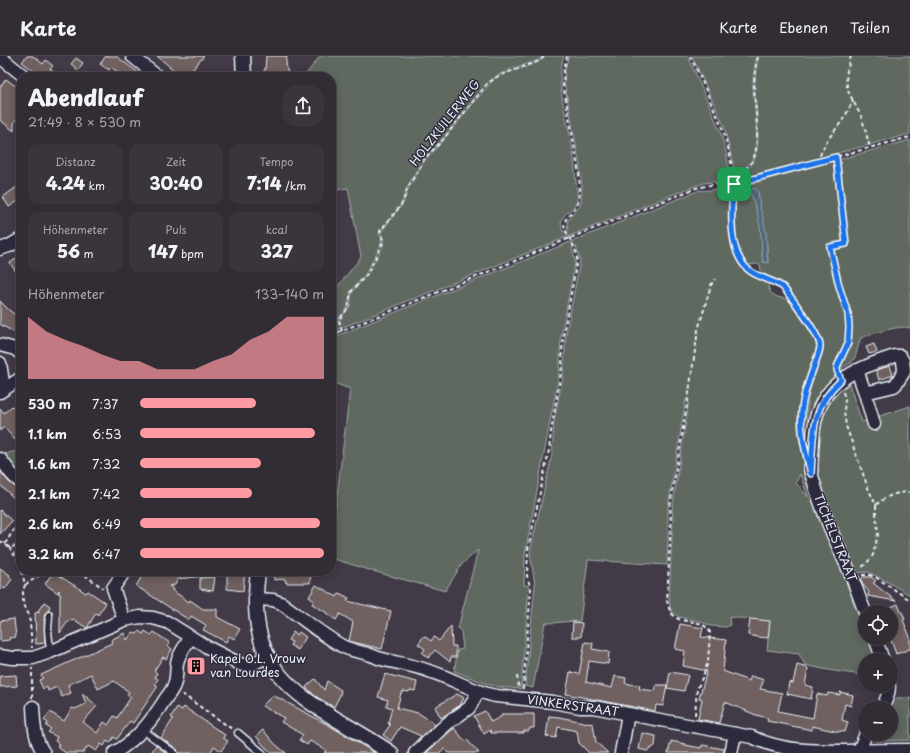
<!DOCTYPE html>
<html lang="de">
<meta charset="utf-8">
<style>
:root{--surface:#322c35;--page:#3a343d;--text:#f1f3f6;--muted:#a8a7ad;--line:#4d4850;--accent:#ff9aa2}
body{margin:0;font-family:"Playpen Sans",sans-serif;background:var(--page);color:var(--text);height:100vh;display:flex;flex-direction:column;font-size:15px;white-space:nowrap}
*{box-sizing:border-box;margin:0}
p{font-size:13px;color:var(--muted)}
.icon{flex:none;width:22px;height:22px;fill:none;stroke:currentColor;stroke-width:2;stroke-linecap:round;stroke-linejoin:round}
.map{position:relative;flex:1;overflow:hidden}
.panel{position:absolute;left:16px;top:16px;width:320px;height:504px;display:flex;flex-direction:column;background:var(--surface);border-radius:16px;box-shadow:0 2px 10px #0003,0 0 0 1px var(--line)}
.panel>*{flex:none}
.buttons{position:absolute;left:858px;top:549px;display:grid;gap:8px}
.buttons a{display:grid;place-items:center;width:40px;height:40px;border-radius:50%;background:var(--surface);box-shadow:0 2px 10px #0003,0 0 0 1px var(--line);font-size:20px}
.pin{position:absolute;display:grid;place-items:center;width:34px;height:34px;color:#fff;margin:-17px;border-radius:8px;box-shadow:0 2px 6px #0006}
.round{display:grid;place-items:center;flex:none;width:42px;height:42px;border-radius:16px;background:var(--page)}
.head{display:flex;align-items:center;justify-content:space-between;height:68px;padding:0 12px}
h1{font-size:22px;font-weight:800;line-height:30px}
.stats{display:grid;grid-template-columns:repeat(3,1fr);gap:6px;height:68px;padding:4px 12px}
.stats div{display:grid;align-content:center;border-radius:10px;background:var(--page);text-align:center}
.stats b{font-size:17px;font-weight:800}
.stats small{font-size:11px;font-weight:400}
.stats p{font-size:11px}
.chart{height:112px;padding:8px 12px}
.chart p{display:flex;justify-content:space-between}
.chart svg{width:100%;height:72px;margin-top:4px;fill:var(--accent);opacity:.7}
ul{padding:0 12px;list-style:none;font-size:13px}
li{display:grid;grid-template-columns:64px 48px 1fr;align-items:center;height:30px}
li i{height:10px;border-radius:5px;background:var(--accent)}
header{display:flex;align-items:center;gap:24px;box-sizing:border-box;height:56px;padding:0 20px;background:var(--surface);border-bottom:1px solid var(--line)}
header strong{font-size:19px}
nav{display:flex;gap:22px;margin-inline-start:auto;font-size:14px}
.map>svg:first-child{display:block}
.green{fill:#5e695f;stroke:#a3adac;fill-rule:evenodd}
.water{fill:#51697b;stroke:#8d9fad}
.building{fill:#70615e;stroke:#e8f1f8}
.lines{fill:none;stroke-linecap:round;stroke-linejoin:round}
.service-casing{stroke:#e8f1f8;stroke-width:9}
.minor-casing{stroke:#e8f1f8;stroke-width:15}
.tertiary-casing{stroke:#e8f1f8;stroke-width:17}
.path{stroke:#e8f1f8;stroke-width:2;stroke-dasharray:4 3;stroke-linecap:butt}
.service{stroke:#2f2a3d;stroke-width:6}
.minor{stroke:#2f2a3d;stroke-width:12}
.tertiary{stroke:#2f2a3d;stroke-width:14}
.route-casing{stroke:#fff;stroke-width:8}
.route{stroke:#1a73e8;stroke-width:5}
.labels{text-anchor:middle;stroke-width:3;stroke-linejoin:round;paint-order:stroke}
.street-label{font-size:12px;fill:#e8f1f8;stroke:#2f2a3d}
.poi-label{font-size:12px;fill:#e8f1f8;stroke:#2f2a3d;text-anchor:start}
</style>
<header>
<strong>Karte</strong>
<nav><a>Karte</a><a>Ebenen</a><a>Teilen</a></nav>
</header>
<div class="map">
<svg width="910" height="697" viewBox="0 0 910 697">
<rect width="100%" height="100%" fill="#423a47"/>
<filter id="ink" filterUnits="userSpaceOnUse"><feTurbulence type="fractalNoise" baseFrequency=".025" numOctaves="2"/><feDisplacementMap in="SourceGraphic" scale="8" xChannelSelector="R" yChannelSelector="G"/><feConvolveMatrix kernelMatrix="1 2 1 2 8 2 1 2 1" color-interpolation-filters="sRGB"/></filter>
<g filter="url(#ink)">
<g class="green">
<path d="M320 0H544C538 6 531 7 523 9 509 13 495 19 485 30L438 89 425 101 407 132 404 142 400 150 380 176 379 178 382 182 380 191 365 219 351 235 348 252 338 263V267L339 266 340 263 350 250 352 236 367 219 383 190V182L381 178V176L401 150 405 143 408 133 425 104 438 90 492 25C499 19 508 16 518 13 528 10 539 8 546 0H564C555 26 566 58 571 84 574 98 575 113 576 127 577 132 578 140 577 145 572 158 556 157 563 176L568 174 567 168 568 164 580 150 581 146 582 131 579 105 564 26 565 12 569 0H688L721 77 727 100 730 124 704 127 684 134 413 243C407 244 403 247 398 249L331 276V239L361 201 348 132 331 135V21H304Z"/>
<path d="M692 0H757C755 10 753 20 753 31 754 51 761 89 751 106 747 111 742 114 736 117L733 108 724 70Z"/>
<path d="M759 0H910V78L747 121H739L737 119C742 116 748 113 752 108 763 91 755 51 755 31 755 20 756 10 759 0Z"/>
<path d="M910 84V272C901 268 871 278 861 282 857 290 858 300 851 307 848 309 844 310 842 312L847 322 862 366 910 350V539L886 525 868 516 856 517 840 490 819 428 817 386 806 361 809 336 823 294 821 282 807 260 785 231 780 227 762 219 760 209 757 208 747 209C731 190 734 161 735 137L741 131 771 122ZM758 135 760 153 762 158 766 177 768 207 762 201C762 185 761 167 756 152 755 147 752 142 750 136Z"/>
<path d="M700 134C707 136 717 131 724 136 726 137 729 140 729 143 730 147 729 153 729 158 730 172 731 194 738 206 745 216 757 223 768 227 768 240 778 242 789 243L814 281 817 291 808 317 800 347 799 354V379L807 417 865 566V582H871L879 604H865V619C845 617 825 614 805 609L799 598 767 594 770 565 729 561 730 569 726 571 711 570 699 565 679 561 672 556 670 551 669 541 673 462 672 454 689 344 686 343 668 451V482L667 509 588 504 580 565C569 565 557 567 545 567L533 632 525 630 535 529 530 496 552 399 554 365 563 320 566 278 580 205 576 190 572 192 575 204V207L561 281 559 319 525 498 524 529 529 530 521 633 499 631 487 628 454 615 458 594 463 593 461 575 457 572 460 565V564L478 494 462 508 445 535 369 514 331 502V478L333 473 350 333 331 326V282ZM800 418 808 441 796 427Z"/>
<path d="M21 394V422L1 399Z"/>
<path d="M896 642H910V684L875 685 873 683 874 678H891V652H890Z"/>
</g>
<path class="water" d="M754 132 756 133 758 135 760 153 762 157 766 177 767 198 768 207 763 206C761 194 762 182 760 171 758 157 755 149 750 136Z"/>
<g class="building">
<path d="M27 0H33L43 8 46 4 53 10 50 13 60 21H42L22 6Z"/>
<path d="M106 0H116L144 21H125L111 11 109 14 100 8Z"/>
<path d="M157 0H204L193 13 202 21H182Z"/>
<path d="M266 0H287L286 6 288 20 279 21H265L264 14H265Z"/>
<path d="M76 2 83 7 78 14 71 8Z"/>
<path d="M6 23 21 34V57L14 67V75L0 64V31Z"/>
<path d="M21 128V143L9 151 3 141Z"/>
<path d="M21 199V223L10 207Z"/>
<path d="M0 245 10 255 21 263V280L1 269 0 267Z"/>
<path d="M874 288 877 296 869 298 866 291Z"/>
<path d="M890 310 893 319 879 324 876 314Z"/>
<path d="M21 349V367L17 371 21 375V378L15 384 4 371 0 375V352L4 357 12 350 16 354Z"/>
<path d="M0 415 10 427 21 435V445L15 440 14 442 0 429Z"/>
<path d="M0 454 12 465 0 478Z"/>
<path d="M0 512 10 519 9 521 12 523 5 533 2 531 0 534Z"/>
<path d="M134 515H204L205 520 178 523 175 529 169 530 173 532 172 534 189 546 190 544 203 553H217V561L240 573 234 583 229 580 226 586 203 574 206 569 191 560 189 564 136 530 142 520Z"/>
<path d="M227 515H245L243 535 227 533Z"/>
<path d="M273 515H311L310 527H286L285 523 274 524Z"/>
<path d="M55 517 86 537 88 535 106 547 98 559 96 557 87 572 73 563 72 565 69 564 60 577V541L61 539 59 538V534L58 537 45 528 51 519 53 520Z"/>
<path d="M215 521 213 535 200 533V522Z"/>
<path d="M863 521H871L876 525 873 527 896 545 868 540 869 536 863 529 861 523Z"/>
<path d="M316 529 337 541 339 537 349 542 347 545 391 555 382 593 349 585 353 566 340 558 336 564 327 558V557L312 548 314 545 309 541Z"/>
<path d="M44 546 50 550 48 555 45 557 44 561 45 587 36 588 35 557 40 556 38 555Z"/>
<path d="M898 548 901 556H902L905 563 903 564 910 581V593L896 598 891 584V551Z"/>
<path d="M14 563 16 581 9 582 10 584 0 585V565Z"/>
<path d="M750 563 770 565 768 582 758 581 748 579Z"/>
<path d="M573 566 582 567 581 581H572Z"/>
<path d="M680 568 703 572 701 581 726 584 723 615 749 625 751 620 764 624 760 633 782 637 778 655 813 662 817 638 827 640 828 637 840 639V636L853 639 851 650 845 648 842 664 848 666 845 676 840 675 839 676 812 670V674L767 665 768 662 756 659 725 646 719 667 698 663 702 643 699 642 707 615 683 610 685 595 675 593Z"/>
<path d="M451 570 452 590H456V601H451L450 606 435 594 428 602 422 597 425 593 418 588 424 580 431 585 434 581 439 585Z"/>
<path d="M139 575 143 578 145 575 151 579 154 576 170 587 168 590 172 593 166 603 163 601 154 615 157 617 155 621 158 623 155 628 158 630 133 667 130 665 117 683 114 681 110 687 107 685 104 690 101 688 96 695 88 690 83 697H66L57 691 59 688 55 685 57 681 48 676 51 673 46 670 48 667 44 664 50 656 64 665 72 652 75 653 86 648 82 637 97 650 83 666 97 677 104 666 108 669 114 660 117 662 131 641 127 639 129 636 114 625 98 633 91 618 68 629 71 637 62 641 57 631 48 635 47 631 43 633 39 624 43 622 41 619 112 587 111 584 124 577 127 584 133 576 137 578Z"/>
<path d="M293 576 297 579 299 576 306 581 298 594 290 589 292 586 288 584Z"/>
<path d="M585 586 593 587 592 593 609 596 608 608 589 605 586 626 612 632 615 620 626 622 625 627 640 630 639 633 655 635 656 629H667L663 650 656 649 655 655 566 638 570 616 579 618Z"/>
<path d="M797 609 808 612 805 629 813 631 811 643 787 638 789 626 793 627Z"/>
<path d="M670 616 688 619 684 635 667 632Z"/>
<path d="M385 618 417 626 415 635 410 634 409 636 403 635 402 637H401L397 652 418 657 431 665 435 669 415 686 421 680 400 671 391 685 383 679 390 669 388 667 392 652 386 650 388 644 378 641Z"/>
<path d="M16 619 17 630 0 631V620Z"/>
<path d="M315 623 324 634 327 625 341 634 340 639 334 651 315 640 306 631Z"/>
<path d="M457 638 464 642 460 649 441 662 435 651Z"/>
<path d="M273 639 330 670 375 697H324L326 694 310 685 307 689 299 684 303 679 281 666 284 662 262 650Z"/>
<path d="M177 651 182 654 184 651 225 679 223 682 228 685 221 695 214 690 210 697H178L177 693 161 682 173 663 171 661Z"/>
<path d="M485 655 491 666 502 660V658H534V672H530L529 675H524V677H491L490 674 484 678 474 660Z"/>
<path d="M549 660 559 661 593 668 596 686 608 697H589L579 687 577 675 558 671 556 682 546 680Z"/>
<path d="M454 672 465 685 467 684 479 697H448L444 693 439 697H426Z"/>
<path d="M263 674 275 688 286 697H272L265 691 256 680Z"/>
<path d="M642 677 656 680 655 690 647 695 639 693Z"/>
<path d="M671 685 685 688V689L701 692 702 689 724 693V697H668Z"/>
<path d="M156 689 166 697H151Z"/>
</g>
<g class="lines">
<defs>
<g id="service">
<path d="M49 559 48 574 50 596"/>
<path d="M143 674 174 697"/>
<path d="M238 677 262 697"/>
</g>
<g id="minor">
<path d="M132 0 158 21"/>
<path d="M0 1 25 21"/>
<path d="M0 193 9 190 21 183"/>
<path d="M0 289 15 293 21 298"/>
<path d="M0 307 4 333"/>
<path d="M0 336 21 322"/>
<path d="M865 337 874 368"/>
<path d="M0 403C7 410 11 421 21 426"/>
<path d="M810 412C819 449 835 484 851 519 856 531 860 544 865 556"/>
<path d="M811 418C812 403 812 388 814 372 820 327 856 312 895 300H900L903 305 904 313V316L896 328 894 330 865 337 857 314"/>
<path d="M256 543 273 544 281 547C301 561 321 578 342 590 353 596 367 596 378 602 395 607 413 609 429 615 452 622 473 636 496 640L553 646 580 651H594L628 658 752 681C782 696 816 695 848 695 869 694 889 694 910 694"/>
<path d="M124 564 113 532 125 515"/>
<path d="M875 582 883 604"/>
<path d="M0 600 12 602H33L50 596 124 564 140 561 153 562 167 566 207 591 242 609H249L253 608 267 600"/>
<path d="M33 651C34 667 34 684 44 697"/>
<path d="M882 652C886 645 889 638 889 630"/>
<path d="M114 697C137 684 152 664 166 642 170 637 174 632 175 626 177 620 176 613 177 607 179 597 186 589 191 581"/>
<path d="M415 697 449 666 469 652 472 647 478 635"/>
<path d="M621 697 628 658"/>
<path d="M731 697 735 678"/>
<path d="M859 697V694L866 678"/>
</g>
<g id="tertiary">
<path d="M243 0 244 21"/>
<path d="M258 515C243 630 312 644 391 697"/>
</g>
</defs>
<use href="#service" class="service-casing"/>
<use href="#minor" class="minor-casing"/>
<use href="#tertiary" class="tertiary-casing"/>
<g class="path">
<path d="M690 0C698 16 705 31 711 47 716 57 721 68 724 78 729 92 731 106 733 120 735 128 733 136 732 144 731 160 731 190 740 204 750 220 768 222 783 231 791 241 820 279 820 290 820 297 815 308 813 314 806 335 800 354 802 377"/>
<path d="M851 0 847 15 846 25 848 35 862 62 870 92"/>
<path d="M836 101 846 188 830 191 839 229 848 258 849 271 848 287 837 311V315"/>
<path d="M817 106 826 86 842 65 848 55 853 44"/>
<path d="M733 120C739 117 746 113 751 107 762 92 755 53 754 34 754 22 755 11 758 0"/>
<path d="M342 275 339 264 348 252 351 236 367 218 381 191 383 186 382 181 380 178V175L402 148 407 133 425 102 441 86 487 28 498 20 539 5 545 0"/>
<path d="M331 279 493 214 570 182 696 132 716 128H734L910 81"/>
<path d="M843 336 845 343 844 355 846 370 868 432 876 449V457L878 478 873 499 867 507 860 513"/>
<path d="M876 449C886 440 897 436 910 436"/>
<path d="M0 485 9 491 21 490"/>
<path d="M5 488 21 462"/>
<path d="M9 491 19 506 21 512"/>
<path d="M22 515 25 529 23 535V544L24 549 28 557 30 566 32 592"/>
<path d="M79 515 103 532"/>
<path d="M862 519H870L877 522 910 544"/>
<path d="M25 529 46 515"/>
<path d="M517 620 519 633"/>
<path d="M523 633 531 533 527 520 528 493 549 394 551 376 562 311V295L564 276 577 205V199L574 191 566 175 564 169 566 163 578 148 580 136 579 119 574 88 563 29 564 13 567 0"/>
<path d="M182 638 232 673"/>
<path d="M32 642V612"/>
<path d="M695 659 697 633 703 620 708 606 710 576C698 556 672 577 667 544L671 466 670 450 688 343 698 274 711 229 715 223"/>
</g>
<use href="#service" class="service"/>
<use href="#minor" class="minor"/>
<use href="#tertiary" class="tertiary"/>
</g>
</g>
<g class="lines" filter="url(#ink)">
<defs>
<path id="route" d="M836 101 846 188 830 191 839 230 848 258 849 271 848 287 837 311V314L841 324C809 353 814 379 811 418 804 391 797 366 805 337 808 326 812 316 816 305 817 301 820 295 820 290 820 279 791 241 783 231 772 224 760 222 750 215 727 198 731 152 734 128Z"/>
</defs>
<use href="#route" class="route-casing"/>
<use href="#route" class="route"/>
</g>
<defs>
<symbol id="building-square" viewBox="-11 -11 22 22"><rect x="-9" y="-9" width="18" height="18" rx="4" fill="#ff9aa2" stroke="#2f2a3d"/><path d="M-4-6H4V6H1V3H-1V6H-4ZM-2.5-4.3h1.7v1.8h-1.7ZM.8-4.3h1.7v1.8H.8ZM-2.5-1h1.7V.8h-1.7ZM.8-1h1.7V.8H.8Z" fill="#111"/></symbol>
</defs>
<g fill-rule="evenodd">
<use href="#building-square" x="185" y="599" width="22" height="22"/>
</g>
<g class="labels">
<g class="street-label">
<text transform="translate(445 67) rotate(-52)" y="4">HOLZKUILERWEG</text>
<text transform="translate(835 482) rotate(68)" y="4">TICHELSTRAAT</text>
<text transform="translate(573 650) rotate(8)" y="4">VINKERSTRAAT</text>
</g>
<g class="poi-label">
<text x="210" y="607">Kapel O.L. Vrouw<tspan x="210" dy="14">van Lourdes</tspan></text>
</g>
</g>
</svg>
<div class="buttons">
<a><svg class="icon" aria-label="locate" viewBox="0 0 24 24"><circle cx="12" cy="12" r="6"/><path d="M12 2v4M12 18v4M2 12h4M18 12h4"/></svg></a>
<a>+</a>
<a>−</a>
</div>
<div class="pin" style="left:734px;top:128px;background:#1e9e55"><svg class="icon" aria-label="arrive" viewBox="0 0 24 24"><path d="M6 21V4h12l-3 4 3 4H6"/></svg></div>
<section class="panel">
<div class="head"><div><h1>Abendlauf</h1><p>21:49 · 8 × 530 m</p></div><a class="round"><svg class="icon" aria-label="share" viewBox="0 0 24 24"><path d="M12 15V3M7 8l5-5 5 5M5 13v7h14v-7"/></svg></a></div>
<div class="stats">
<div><p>Distanz</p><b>4.24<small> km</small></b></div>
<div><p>Zeit</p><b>30:40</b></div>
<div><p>Tempo</p><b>7:14<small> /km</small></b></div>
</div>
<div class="stats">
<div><p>Höhenmeter</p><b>56<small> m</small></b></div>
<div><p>Puls</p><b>147<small> bpm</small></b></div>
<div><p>kcal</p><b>327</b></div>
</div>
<div class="chart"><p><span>Höhenmeter</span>133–140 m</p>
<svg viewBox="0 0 160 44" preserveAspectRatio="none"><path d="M0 44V6L10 15L20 20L30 24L40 29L50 33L60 33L70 38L80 38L90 38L100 33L110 29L120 20L130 15L140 6L150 6L160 6V44z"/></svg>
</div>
<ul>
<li><b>530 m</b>7:37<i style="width:63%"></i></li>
<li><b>1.1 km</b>6:53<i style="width:95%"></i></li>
<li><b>1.6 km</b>7:32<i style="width:66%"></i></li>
<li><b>2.1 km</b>7:42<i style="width:61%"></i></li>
<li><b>2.6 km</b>6:49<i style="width:98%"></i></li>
<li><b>3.2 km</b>6:47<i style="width:100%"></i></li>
</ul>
</section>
</div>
